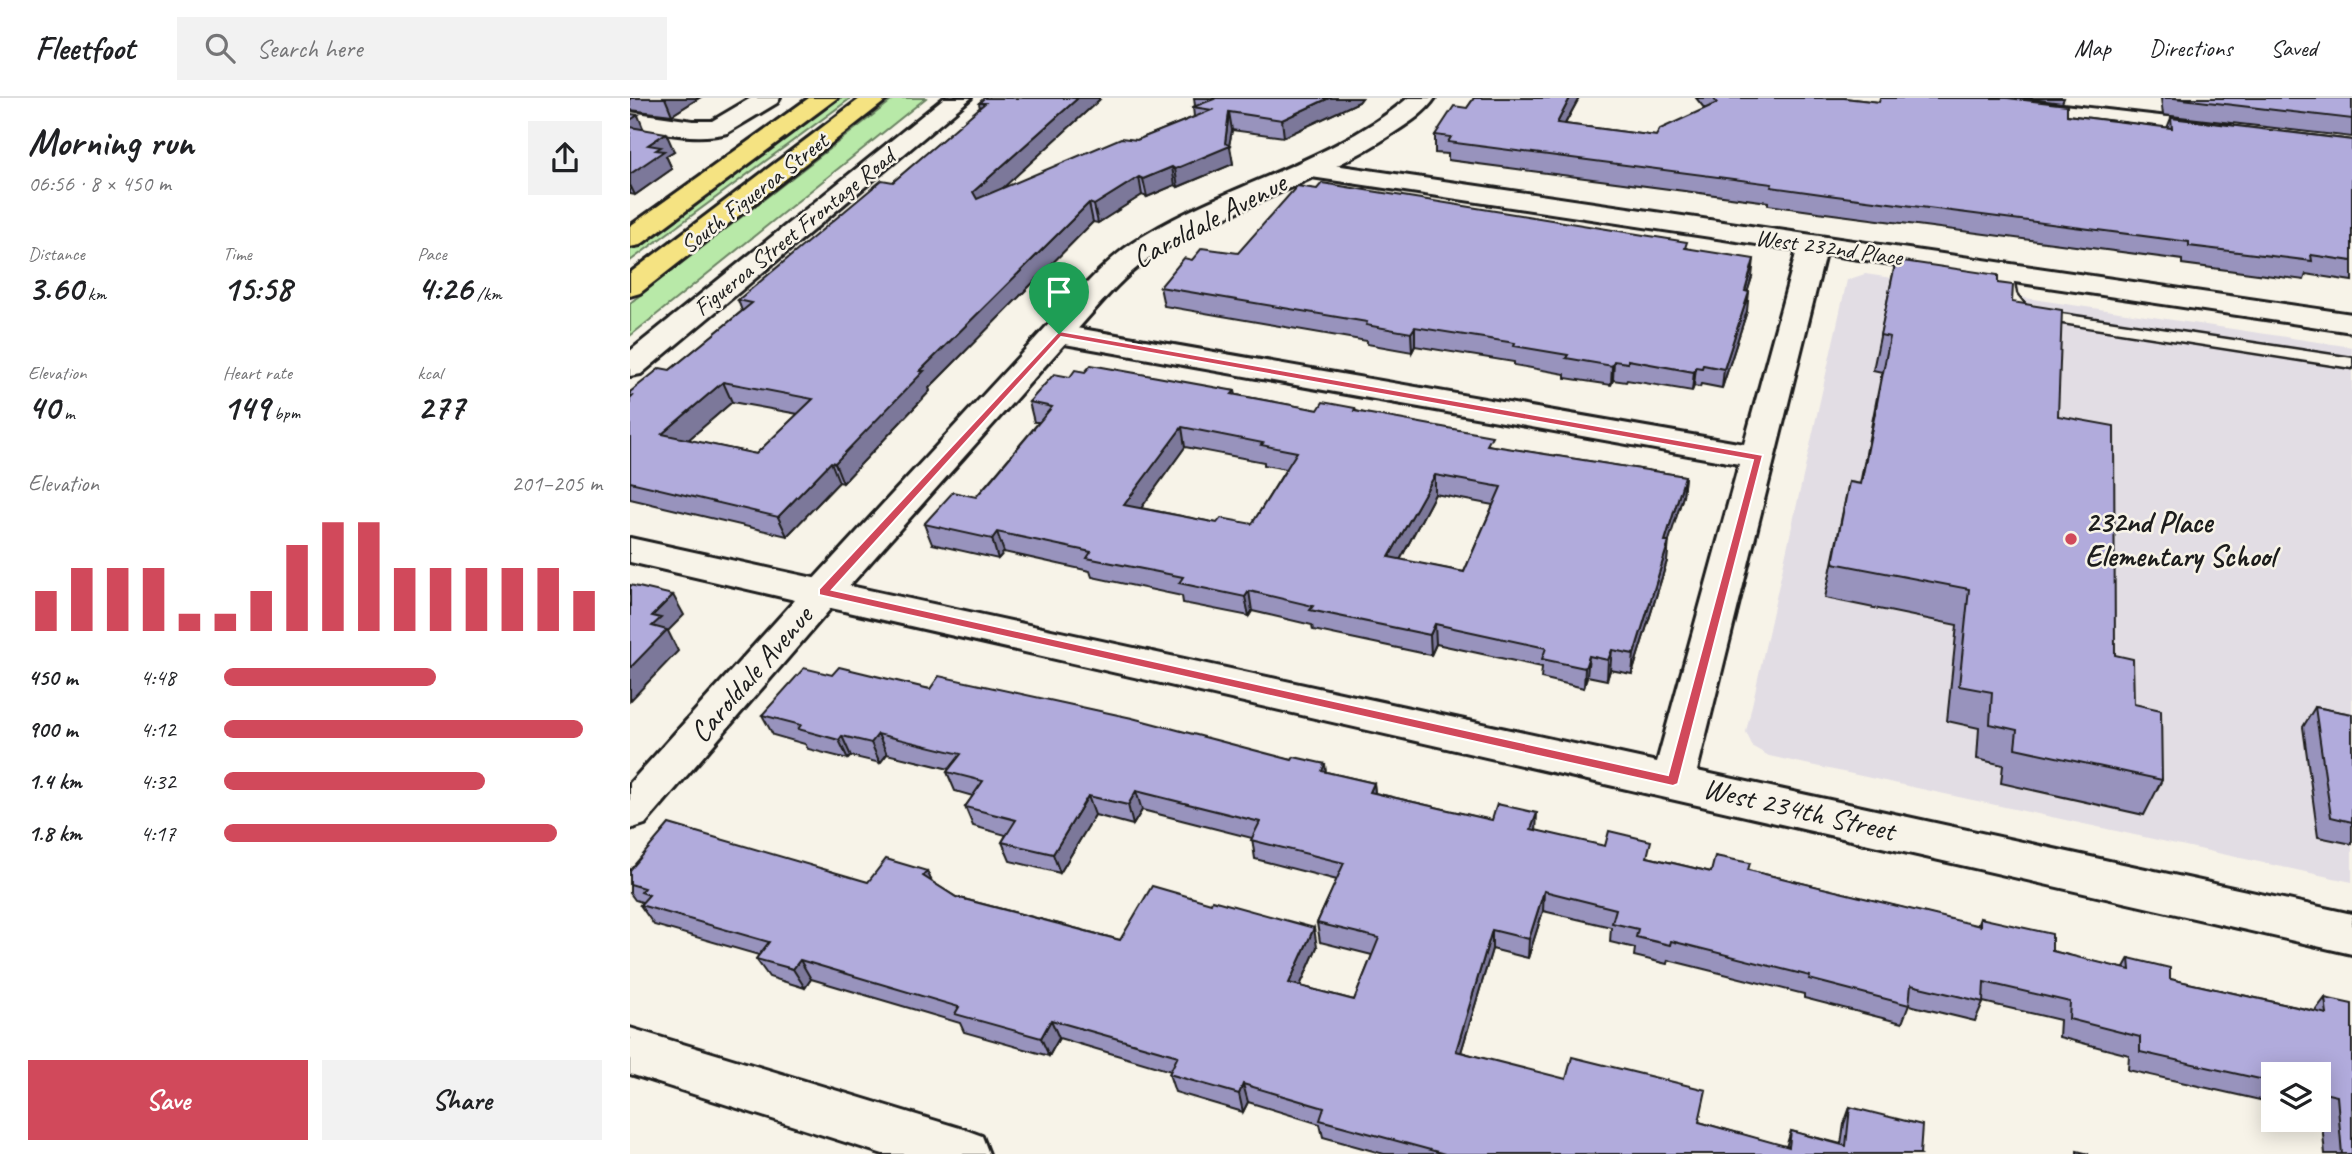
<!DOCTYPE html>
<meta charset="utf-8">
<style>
:root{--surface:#fff;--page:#f2f2f2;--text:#202124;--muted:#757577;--line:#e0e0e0;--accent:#d1495b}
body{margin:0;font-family:Caveat,sans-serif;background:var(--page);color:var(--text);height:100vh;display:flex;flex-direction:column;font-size:26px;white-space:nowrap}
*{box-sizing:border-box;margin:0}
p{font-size:23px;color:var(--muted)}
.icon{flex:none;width:38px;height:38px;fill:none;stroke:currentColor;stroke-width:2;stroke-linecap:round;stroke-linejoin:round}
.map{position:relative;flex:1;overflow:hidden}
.side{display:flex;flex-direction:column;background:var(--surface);width:630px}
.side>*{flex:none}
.buttons{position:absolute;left:1631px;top:964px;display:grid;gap:14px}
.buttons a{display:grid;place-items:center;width:70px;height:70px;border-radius:0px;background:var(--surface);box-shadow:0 4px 18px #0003;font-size:35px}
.pin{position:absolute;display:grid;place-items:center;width:60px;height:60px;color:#fff;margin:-72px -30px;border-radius:50% 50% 50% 0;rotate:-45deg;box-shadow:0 0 7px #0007}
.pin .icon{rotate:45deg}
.round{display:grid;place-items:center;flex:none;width:74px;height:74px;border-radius:0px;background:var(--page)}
.summary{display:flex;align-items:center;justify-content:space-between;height:119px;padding:0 28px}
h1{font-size:38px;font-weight:600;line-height:52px}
.figures{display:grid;grid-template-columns:repeat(3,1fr);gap:10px;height:119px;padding:7px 28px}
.figures div{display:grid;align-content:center}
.figures b{font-size:35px;font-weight:600}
.figures small{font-size:19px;font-weight:400}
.figures p{font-size:19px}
.chart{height:196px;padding:14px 28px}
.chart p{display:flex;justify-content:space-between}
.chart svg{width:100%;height:126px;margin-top:7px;stroke:var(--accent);stroke-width:6}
.action{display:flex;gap:14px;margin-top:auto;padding:14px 28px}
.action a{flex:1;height:80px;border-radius:0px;background:var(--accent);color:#fff;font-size:28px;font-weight:600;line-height:80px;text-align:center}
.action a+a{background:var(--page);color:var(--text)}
ul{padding:0 28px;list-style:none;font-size:23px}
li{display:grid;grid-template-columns:112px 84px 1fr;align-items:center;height:52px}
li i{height:18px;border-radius:9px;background:var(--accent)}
header{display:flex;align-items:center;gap:42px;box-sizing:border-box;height:98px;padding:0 35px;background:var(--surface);border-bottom:2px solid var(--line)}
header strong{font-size:33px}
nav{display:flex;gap:38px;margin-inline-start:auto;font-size:24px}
.search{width:490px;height:63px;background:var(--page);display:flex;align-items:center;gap:18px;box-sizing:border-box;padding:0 24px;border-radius:0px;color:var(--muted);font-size:26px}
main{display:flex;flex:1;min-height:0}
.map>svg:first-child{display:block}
.built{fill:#e2dde4}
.green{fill:#b8e9a8;stroke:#6a8262;stroke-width:2}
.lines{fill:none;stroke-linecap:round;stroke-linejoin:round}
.service-casing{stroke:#1c1c1c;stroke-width:5}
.minor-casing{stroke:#1c1c1c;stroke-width:6}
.tertiary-casing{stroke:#1c1c1c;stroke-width:6}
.primary-casing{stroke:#1c1c1c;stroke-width:6}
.service{fill:#f7f3e8;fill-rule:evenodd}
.minor{fill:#f7f3e8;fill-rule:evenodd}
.tertiary{fill:#f7f3e8;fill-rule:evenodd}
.primary{fill:#f5e382;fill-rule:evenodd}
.wall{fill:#9893bd;stroke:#1c1c1c;stroke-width:2;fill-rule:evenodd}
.shaded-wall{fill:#7c789a;stroke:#1c1c1c;stroke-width:2}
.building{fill:#b1abdc;stroke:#1c1c1c;stroke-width:2;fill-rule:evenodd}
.route{fill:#d1495b;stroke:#fff;stroke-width:2;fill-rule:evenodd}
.poi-dot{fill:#d1495b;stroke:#f7f3e8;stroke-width:2.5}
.labels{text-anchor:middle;stroke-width:5;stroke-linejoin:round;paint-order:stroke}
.far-street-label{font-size:24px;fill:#1c1c1c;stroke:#f7f3e8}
.street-label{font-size:30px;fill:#1c1c1c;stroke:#f7f3e8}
.poi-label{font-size:30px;font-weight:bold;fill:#1c1c1c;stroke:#f7f3e8;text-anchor:start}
</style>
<header>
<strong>Fleetfoot</strong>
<div class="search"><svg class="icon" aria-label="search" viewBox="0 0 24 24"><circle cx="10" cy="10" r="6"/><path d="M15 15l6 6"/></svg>Search here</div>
<nav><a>Map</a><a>Directions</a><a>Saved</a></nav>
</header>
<main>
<section class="side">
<div class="summary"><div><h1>Morning run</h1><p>06:56 · 8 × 450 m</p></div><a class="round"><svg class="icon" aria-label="share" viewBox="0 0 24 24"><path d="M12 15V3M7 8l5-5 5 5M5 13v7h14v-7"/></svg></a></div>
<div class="figures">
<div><p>Distance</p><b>3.60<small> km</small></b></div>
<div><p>Time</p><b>15:58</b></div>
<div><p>Pace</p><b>4:26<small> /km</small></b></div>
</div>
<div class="figures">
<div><p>Elevation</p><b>40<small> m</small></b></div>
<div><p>Heart rate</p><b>149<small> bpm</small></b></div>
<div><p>kcal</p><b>277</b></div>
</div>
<div class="chart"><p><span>Elevation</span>201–205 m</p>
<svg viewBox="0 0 160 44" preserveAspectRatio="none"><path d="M5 44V30M15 44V22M25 44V22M35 44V22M45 44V38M55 44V38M65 44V30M75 44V14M85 44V6M95 44V6M105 44V22M115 44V22M125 44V22M135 44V22M145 44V22M155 44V30"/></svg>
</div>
<ul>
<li><b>450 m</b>4:48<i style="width:56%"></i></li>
<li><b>900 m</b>4:12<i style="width:95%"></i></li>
<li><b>1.4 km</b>4:32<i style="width:69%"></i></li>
<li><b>1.8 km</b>4:17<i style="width:88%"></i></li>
</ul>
<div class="action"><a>Save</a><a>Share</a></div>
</section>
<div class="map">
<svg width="1722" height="1056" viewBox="0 0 1722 1056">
<rect width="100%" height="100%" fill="#f7f3e8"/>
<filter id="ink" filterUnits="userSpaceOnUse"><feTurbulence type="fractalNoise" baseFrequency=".0143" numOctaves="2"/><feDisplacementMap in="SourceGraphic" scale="14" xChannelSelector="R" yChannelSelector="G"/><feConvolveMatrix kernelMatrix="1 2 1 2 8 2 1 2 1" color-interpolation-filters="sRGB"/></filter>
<g filter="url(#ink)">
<path class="built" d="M1235 176 1722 249V784L1139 658 1123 649 1116 634 1217 182Z"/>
<g class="green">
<path d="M207 0H221L0 163V152Z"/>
<path d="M265 0H296L0 238V205Z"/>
</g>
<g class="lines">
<defs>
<path id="service" d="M1374 169 1382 174 1386 196 1398 211 1722 260V270L1387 218 1370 197 1366 174Z"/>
<g id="minor">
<path d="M121 0H150L147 5 97 35C65 43 32 34 0 30V14L63 23H82Z"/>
<path d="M314 0H341L11 276 0 278V253Z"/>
<path d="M1298 0H1373L1591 25 1600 28 1604 33 1600 38 1591 41 1310 7 1301 5Z"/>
<path d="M677 63 1722 216V234L1195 156 1067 673 1722 816V856L201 510 15 726 0 731V685L165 502 0 464V440L1027 664 1109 366 429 245 418 243 414 236 418 229 429 227 1114 346 1167 152 668 77 664 71 668 65Z"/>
<path d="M0 930 333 1031 352 1038 359 1056H253L0 976Z"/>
</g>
<path id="tertiary" d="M778 0H805C796 14 779 25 765 34 692 83 607 107 532 152 504 168 482 192 461 216L206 503 193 507 180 503 174 494 180 485 453 189C468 174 483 158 501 146 588 88 696 68 778 0Z"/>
<g id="primary">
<path d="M179 0H207L10 147 0 149V128Z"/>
<path d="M231 0H259L10 195 0 198V175Z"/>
</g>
</defs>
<use href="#service" class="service-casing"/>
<use href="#minor" class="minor-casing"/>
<use href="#tertiary" class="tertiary-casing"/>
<use href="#primary" class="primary-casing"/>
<use href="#service" class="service"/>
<use href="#minor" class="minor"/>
<use href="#tertiary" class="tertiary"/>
<use href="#primary" class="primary"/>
</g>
<g class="wall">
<path d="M0 0H69L42 17 0 12Z"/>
<path d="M564 0H732L729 4 654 39 602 32 599 47 603 66 548 89 545 87 517 99 512 97 468 125 463 124 299 290 300 293 213 385 209 384 157 438 0 401V294L40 272 112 213 108 202 263 84 350 10 349 5 469 2 371 91 507 42 564 19 563 9 565 8ZM102 304 168 316 126 356 58 342Z"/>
<path d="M844 0H949L935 26 1026 38 1075 11 1066 0H1214L1249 4 1437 17 1537 30 1541 20 1722 42V183L1676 176 1674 182 1552 166V162L1195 115 1138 107V104L818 62V56L805 55V37L837 10Z"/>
<path d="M1393 0H1434L1432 5Z"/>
<path d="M1531 0H1722V39L1533 17Z"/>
<path d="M0 16 14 31 44 53 36 58 42 71 5 97 0 96Z"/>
<path d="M1057 150 1122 179 1117 194V213L1092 290 1071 286 1070 289 1064 288 1062 293 997 282 996 284 983 282 981 287 935 280V276L884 267V264L785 248 782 254 737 246V243L534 208 530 189 562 162 608 155Z"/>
<path d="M1266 162 1368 185 1382 204 1428 318 1485 557 1532 682 1514 717 1371 685 1373 667 1347 661 1349 630 1317 623 1327 527 1195 500 1219 384 1230 386 1252 274 1243 272Z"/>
<path d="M440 279 605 293 606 297 688 312 725 310 726 313 862 348 1055 378 1053 398 1038 443 1037 463 1002 576 980 572 977 582 957 578 954 590 911 580 912 569 806 546 801 557 683 532 682 527 622 513 619 518 553 505 552 498 462 479 460 473 374 454 368 461 302 446 294 426 346 399 409 324H404L399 304ZM555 349 634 364V367L656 371 622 426 587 425 511 410ZM805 396 863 407 834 474 770 462Z"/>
<path d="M202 577 300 591 662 662 695 666 696 674 744 685 745 695 1081 774 1118 772 1347 828 1350 820 1422 853 1493 871 1499 860 1540 881 1685 913 1695 900 1722 1056H1695L1691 1016 1689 1015V976H1643V1005L1498 972 1499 957 1429 939 1430 922 1353 904 1345 923 1279 907 1272 925 1174 900V896L1038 862 1037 866 1004 858 1005 850 980 844 981 829 913 813 898 860 862 851 831 954 1069 1024 1156 1049 1161 1033 1211 1046 1214 1026 1220 1009 1290 1056H754L693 1039 690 1026 618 1004 613 1014 545 994 539 976 541 973 429 940 419 958 334 934 330 925 181 881 175 890 139 879 126 861 129 857 24 827 10 807 12 804 5 802 0 795V772L238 784H302L326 799 490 842 687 849 670 888 724 902 742 857 690 844 687 825 707 782 625 761 622 740 512 712 503 727 465 717 430 775 380 763 372 744 376 737 343 728 335 709 343 698 325 693 317 674 319 671 257 656 250 665 221 658 218 661 178 651 175 646 143 637 132 617Z"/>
<path d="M1685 609 1722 616V746L1688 739 1673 629Z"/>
</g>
<g class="shaded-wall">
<path d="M35 0H69L42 17Z"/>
<path d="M448 0H469V2L348 113 343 94Z"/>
<path d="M699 0H732L729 4 654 39 652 22Z"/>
<path d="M940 0H949L926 42 927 25Z"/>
<path d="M599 14 602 32 599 48H600L603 66 548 89 545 71 595 45Z"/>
<path d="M8 17 15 35 0 45V22Z"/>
<path d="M36 35 44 53 36 58 42 71 5 97 0 87V76L18 47Z"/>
<path d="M542 69 545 87 517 99 513 81Z"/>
<path d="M509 79 512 97 468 125 464 107Z"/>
<path d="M459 105 463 124 299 290 300 293 213 385 205 365 290 273Z"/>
<path d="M1124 161 1122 179 1112 212 1115 193Z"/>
<path d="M1119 194 1117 213 1092 290 1094 271Z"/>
<path d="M785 229V248L782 254 781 235Z"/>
<path d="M984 263 983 282 981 287 982 268Z"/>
<path d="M1066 269 1064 288 1062 293 1064 274Z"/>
<path d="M93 284 102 304 42 356 32 336Z"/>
<path d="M552 329 555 349 499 427 494 407Z"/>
<path d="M201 364 209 384 157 438 148 419Z"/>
<path d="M805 377V396L761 479 759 459Z"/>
<path d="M1055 378 1053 398 1033 462 1035 443Z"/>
<path d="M367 434 374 454 368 461 362 441Z"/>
<path d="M1039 443 1037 463 1002 576 1004 556Z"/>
<path d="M619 493 622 513 619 518 615 499Z"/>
<path d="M43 497 54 517 38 533 48 553 0 603V570L22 528V518Z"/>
<path d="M805 526 806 546 801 557 800 537Z"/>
<path d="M982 552 980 572 977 582 978 562Z"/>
<path d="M959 558 957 578 954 590 955 570Z"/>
<path d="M248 636 257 656 250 665 241 645Z"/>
<path d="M212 638 221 658 218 661 209 642Z"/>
<path d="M744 685 746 705 740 694Z"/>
<path d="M506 693 512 712 503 727 498 707Z"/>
<path d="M458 698 465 717 430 775 423 756Z"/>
<path d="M907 715 906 735 901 731Z"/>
<path d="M297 773 306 792 293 778Z"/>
<path d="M914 793 913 813 898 860 899 841Z"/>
<path d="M684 830 687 849 663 904 659 885Z"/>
<path d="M862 832V851L826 971V953Z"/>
<path d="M170 862 181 881 175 890 163 871Z"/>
<path d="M421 922 429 940 419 958 411 940Z"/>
<path d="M613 986 618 1004 613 1014 609 996Z"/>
</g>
<g class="building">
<path d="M354 0H448L343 94 347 101 491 40 507 42 582 12 563 9 584 1 583 0H699L652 22 599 14 595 45 600 48 545 71 542 69 513 81 509 79 464 107 459 105 290 273H294L205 365 201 364 148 419 0 384V301L3 298 0 297V294L30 270 40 272 122 205 108 202 252 82 263 84 355 5H349ZM93 284 183 301 126 356 32 336Z"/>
<path d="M844 0H940L927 25 1026 38 1030 31 1087 5 1083 0H1214L1249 4 1250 0H1377L1437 7V17L1542 30 1541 20 1722 42V163L1681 157 1682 163 1559 148V144L1198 97 1141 89 1142 86 818 44 821 39 805 37 824 8 837 10Z"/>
<path d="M1544 0H1722V21Z"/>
<path d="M0 16 8 17 0 22Z"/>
<path d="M0 29 36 35 18 47 31 49 26 52 34 53 0 76Z"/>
<path d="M692 85 1057 144 1055 150 1124 161 1115 193 1119 194 1094 271 1073 267 1072 270 1066 269 1064 274 998 262V265L984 263 982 268 936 260 938 257 884 248 885 245 785 229 781 235 736 227 737 224 530 189 554 160 562 162 572 150 608 155 667 88 687 91Z"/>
<path d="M1266 162 1368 177V185L1383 187 1382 204 1432 212 1428 318 1484 328 1485 557 1503 561 1504 606 1531 612 1532 682 1385 650 1387 632 1360 626 1362 594 1329 588 1339 491 1203 465 1219 384 1231 386 1260 239 1250 237Z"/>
<path d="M461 267 605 293 602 296 688 312 693 304 725 310 724 313 862 338 857 347 1055 378 1035 443H1039L1004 556 982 552 978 562 959 558 955 570 912 561 916 550 805 526 800 537 680 512 683 508 619 493 615 499 549 485 553 479 457 460 461 454 367 434 362 441 294 426 323 394 346 399 360 383 422 309 399 304 424 276 440 279 445 272 455 274ZM552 329 633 345 631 347 667 354 622 426 591 420 587 425 494 407ZM805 377 871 389 834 474 759 459Z"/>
<path d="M0 487 43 497 22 518 31 520 22 528 37 532 0 570Z"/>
<path d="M209 569 300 591 309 578 502 620 662 662 664 659 695 666 692 673 744 685 740 694 862 722 867 706 907 715 901 731 975 748 979 733 1021 743 1017 759 1081 774 1085 758 1120 765 1118 772 1350 828V820L1422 836V853L1500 872 1499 860 1540 870V881L1697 916 1695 900 1722 906V1056H1712L1707 998 1689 994V976H1643V984L1510 954V939L1439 921 1440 904 1354 884 1353 904 1281 887 1279 907 1179 881 1180 878 1041 843 1040 847 1006 839 1008 831 982 825 986 811 914 793 899 841 862 832 826 953 936 981 942 959 1076 992 1069 1024 1159 1049 1161 1033 1216 1048 1220 1009 1292 1027 1290 1056H815L690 1022 694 1010 613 986 609 996 539 976 548 958 421 922 411 940 325 916 329 909 170 862 163 871 126 861 139 844 10 807 19 797 11 794 14 790 0 786V772L39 726 238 784 256 761 297 773 293 778 326 799 490 842 522 788 581 805 582 802 684 830 659 885 724 902 749 840 687 825 714 765 621 742 630 724 506 693 498 707 458 698 423 756 372 744 386 722 335 709 353 683 317 674 331 656 248 636 241 645 212 638 209 642 168 631 171 627 132 617 174 570 202 577Z"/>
<path d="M1685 609 1722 616V724L1701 719Z"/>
<path d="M1447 1053 1459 1056H1447Z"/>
</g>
</g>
<path class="route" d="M429 233 1133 357 1048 686 1043 688 189 497V491ZM431 239 1123 362 1038 677 202 492Z"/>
<circle class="poi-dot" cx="1441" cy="441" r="7"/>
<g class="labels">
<g class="far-street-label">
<text transform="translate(124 95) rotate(-38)" y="8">South Figueroa Street</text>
<text transform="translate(164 134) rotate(-39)" y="8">Figueroa Street Frontage Road</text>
<text transform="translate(1199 149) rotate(8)" y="8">West 232nd Place</text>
</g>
<g class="street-label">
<text transform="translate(579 122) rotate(-28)" y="10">Caroldale Avenue</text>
<text transform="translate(121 576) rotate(-49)" y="10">Caroldale Avenue</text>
<text transform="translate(1169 711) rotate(13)" y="10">West 234th Street</text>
</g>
<g class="poi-label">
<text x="1455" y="434">232nd Place<tspan x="1455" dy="34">Elementary School</tspan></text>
</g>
</g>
</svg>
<div class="buttons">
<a><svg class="icon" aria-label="layers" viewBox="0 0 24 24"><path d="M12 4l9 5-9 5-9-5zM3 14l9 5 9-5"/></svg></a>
</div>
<div class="pin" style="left:429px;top:236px;background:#1e9e55"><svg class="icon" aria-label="arrive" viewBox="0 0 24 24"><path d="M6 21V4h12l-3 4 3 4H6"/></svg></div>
</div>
</main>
